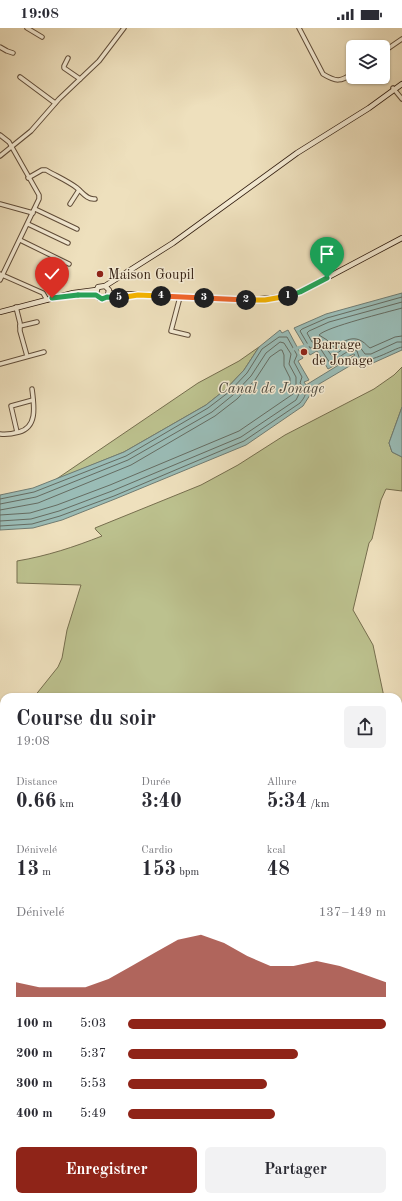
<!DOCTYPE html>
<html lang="fr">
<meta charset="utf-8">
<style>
:root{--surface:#fff;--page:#f2f2f3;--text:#2b2b33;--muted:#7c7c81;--accent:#8f2418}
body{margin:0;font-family:"Old Standard TT",serif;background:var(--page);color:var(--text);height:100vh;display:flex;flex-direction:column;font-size:15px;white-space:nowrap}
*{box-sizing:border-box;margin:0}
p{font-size:13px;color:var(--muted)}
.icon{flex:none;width:22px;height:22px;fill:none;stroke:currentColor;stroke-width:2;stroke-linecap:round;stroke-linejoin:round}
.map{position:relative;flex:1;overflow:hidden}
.side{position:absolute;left:0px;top:665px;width:402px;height:508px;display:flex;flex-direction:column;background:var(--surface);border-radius:12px 12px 0 0;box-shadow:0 1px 3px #0004}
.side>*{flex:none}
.controls{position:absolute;left:346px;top:12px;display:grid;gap:8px}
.controls a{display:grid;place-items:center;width:44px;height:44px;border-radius:6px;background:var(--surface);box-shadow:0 1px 3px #0004;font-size:20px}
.pin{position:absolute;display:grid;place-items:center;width:34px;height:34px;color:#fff;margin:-41px -17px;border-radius:50% 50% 50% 0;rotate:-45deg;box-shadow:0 0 4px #0007}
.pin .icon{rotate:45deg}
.km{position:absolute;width:20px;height:20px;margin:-10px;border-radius:50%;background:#222;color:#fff;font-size:11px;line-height:20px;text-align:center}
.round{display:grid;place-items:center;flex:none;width:42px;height:42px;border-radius:6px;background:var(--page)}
.headline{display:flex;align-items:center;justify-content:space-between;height:68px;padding:0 16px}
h1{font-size:22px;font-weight:700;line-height:30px}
.metrics{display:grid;grid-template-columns:repeat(3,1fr);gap:6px;height:68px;padding:4px 16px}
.metrics div{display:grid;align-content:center}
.metrics b{font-size:20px;font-weight:700}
.metrics small{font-size:11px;font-weight:400}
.metrics p{font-size:11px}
.chart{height:112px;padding:8px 16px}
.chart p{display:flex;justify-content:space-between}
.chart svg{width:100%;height:72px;margin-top:4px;fill:var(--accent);opacity:.7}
.button{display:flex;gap:8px;margin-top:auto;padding:8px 16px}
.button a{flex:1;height:46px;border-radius:6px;background:var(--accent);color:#fff;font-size:16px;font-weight:700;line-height:46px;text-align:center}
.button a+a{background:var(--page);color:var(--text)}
ul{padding:0 16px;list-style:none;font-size:13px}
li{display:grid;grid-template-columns:64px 48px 1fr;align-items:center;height:30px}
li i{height:10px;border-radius:5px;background:var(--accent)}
.status{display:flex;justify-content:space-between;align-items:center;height:28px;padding:0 20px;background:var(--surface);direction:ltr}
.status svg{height:11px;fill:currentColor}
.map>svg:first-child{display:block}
.green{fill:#bcc18e;stroke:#766e4e}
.water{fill:#9abcb6;stroke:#707c73}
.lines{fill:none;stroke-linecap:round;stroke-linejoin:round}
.shore{stroke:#656c62;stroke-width:1}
.stream{stroke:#707c73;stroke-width:1}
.canal{stroke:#9abcb6;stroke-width:3}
.taxiway{stroke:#8f7e66;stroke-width:8}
.minor-casing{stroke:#604d3a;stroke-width:5.5}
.secondary-casing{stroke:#301c0f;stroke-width:6}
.minor{stroke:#f4ebd4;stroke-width:3.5}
.secondary{stroke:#f4ebd4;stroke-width:4.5}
.split-1-casing{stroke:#fff;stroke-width:8}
.split-2-casing{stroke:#fff;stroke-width:8}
.split-3-casing{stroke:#fff;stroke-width:8}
.split-4-casing{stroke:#fff;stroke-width:8}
.split-5-casing{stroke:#fff;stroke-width:8}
.split-6-casing{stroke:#fff;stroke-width:8}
.split-7-casing{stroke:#fff;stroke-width:8}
.split-1{stroke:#22a559;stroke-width:5}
.split-2{stroke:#f5b400;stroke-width:5}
.split-3{stroke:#f0652b;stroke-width:5}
.split-4{stroke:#f0652b;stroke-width:5}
.split-5{stroke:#f5b400;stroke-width:5}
.split-6{stroke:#22a559;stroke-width:5}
.split-7{stroke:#22a559;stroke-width:5}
.poi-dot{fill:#8f2418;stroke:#f4ebd4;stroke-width:1.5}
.labels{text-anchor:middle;stroke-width:3;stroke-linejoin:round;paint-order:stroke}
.poi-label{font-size:14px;fill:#301c0f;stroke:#f4ebd4;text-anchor:start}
.water-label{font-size:15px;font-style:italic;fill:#504c41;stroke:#f4ebd4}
</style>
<div class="status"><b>19:08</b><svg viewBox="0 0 49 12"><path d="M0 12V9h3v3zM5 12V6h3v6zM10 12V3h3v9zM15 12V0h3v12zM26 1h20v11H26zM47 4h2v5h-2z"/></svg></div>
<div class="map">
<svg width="402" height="1173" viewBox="0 0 402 1173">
<rect width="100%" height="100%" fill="#eee0bd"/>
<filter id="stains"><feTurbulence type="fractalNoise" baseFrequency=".005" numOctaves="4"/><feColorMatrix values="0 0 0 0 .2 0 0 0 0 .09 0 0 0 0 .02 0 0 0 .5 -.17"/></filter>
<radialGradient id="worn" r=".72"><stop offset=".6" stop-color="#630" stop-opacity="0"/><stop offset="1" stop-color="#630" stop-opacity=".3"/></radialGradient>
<g class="green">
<path d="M259 319 244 342 226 361 206 377 124 424 55 452 198 355 239 333Z"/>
<path d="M402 339V379L389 415 392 424 402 429V463L386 461 381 472 372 511 369 515 353 582 373 617 384 669H34L58 639 62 630 67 602 81 557 17 555V533C47 528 74 519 102 508L96 502 95 500 201 457 238 437 285 407 374 361 394 347Z"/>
<path d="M0 678 4 679V725L0 726Z"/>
<path d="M398 716 402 719V798L398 792Z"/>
<path d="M0 747 4 748V823L0 821Z"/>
<path d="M0 896 4 897V1066L0 1065Z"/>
<path d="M402 951V995L398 997V954Z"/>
<path d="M402 1134V1173H395V1169H398V1135Z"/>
<path d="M189 1169H244L246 1173H191Z"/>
<path d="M290 1169H316L319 1173H294Z"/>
</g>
<g class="water">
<path d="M402 265V322L373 335H363L361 337 358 333 309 362 310 367 303 378 246 417 115 471 62 492 33 500 0 502V467L33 460 124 424 206 377 226 361 244 342 259 319 280 302 282 305 288 302 303 330 298 333 309 352 304 354 306 357 355 327 354 326 345 330V332L328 341 317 323 310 327 294 300 326 286Z"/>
<path d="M402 379V429L392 424 389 415Z"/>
</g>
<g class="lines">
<g class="shore">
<path d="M402 269 327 290 302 301 300 303 310 320 316 319 320 320 330 335C338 332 348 319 357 323 358 325 358 327 359 329 365 339 394 320 402 319"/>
<path d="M402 274 329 294 309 303 307 305 312 314 323 316 332 328C341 324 348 314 359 318L365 326H371L397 314H402"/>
<path d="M402 280C388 284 326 299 319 307L327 312 333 319C342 315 352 306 363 314 365 315 367 318 370 320L395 309 402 308"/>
<path d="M0 471 34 464 126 428 208 380 229 364 247 345 262 321 279 309H287L297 327 294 334 302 349 300 355C301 357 303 358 304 360 308 366 303 371 300 375L244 413 114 468 60 488 32 496 0 498"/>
<path d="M0 476 36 469 128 432 212 384 233 367 251 348 266 325 280 314 284 315 291 326 289 336 296 349V357L300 364 296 372 241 409 112 463 59 483 31 491 0 493"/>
<path d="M0 482 38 475 131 437 215 388 237 371 255 352 270 329 280 322H282L284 327V338L290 350V357L293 366 239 403 110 457 57 477 30 485 0 487"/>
</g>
<path class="stream" d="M398 993 402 992"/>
<path class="canal" d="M294 321 308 317"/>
<path class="taxiway" d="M2 788 4 787"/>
<defs>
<g id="minor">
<path d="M27 0 42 9"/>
<path d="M299 0 323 46C336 54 341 54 353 45"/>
<path d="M0 19 7 23 13 25"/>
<path d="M383 24 402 11"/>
<path d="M68 30 64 38V40L80 51"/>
<path d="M20 49 55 75"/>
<path d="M393 60 402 71"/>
<path d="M0 107 9 114 39 167V171L0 252"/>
<path d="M0 128 31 103 59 71 99 33 124 0"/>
<path d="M28 150 42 142H46C56 148 68 153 77 160 82 164 87 172 95 171"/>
<path d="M0 176 33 185"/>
<path d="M70 176 79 162"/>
<path d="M35 181 77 201"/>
<path d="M28 196 68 215"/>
<path d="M20 212 69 236"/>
<path d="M0 246 43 265 47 272"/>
<path d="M180 269 171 303 188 307"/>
<path d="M16 279 20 295V303L27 328"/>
<path d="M20 298 37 294"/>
<path d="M0 336 44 324"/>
<path d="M17 404 11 378 33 372"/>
<path d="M0 406C6 407 12 406 19 404 38 399 34 377 32 361"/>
</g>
<g id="secondary">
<path d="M105 258 109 262 108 267 104 271 99 270 96 265 98 259 105 258 173 215 297 125 369 80 402 56"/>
<path d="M109 264C116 269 122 267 129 266L247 272 282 269 300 264 402 210"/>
<path d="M0 284 73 265 96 262"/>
</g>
</defs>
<use href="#minor" class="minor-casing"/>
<use href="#secondary" class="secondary-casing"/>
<use href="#minor" class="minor"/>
<use href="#secondary" class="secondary"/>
</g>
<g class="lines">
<defs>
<path id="split-1" d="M288 268 300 264 327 250"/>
<path id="split-2" d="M246 272H265L288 268"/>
<path id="split-3" d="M204 270 246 272"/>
<path id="split-4" d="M161 268 204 270"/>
<path id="split-5" d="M119 270 138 267 161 268"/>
<path id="split-6" d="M78 267H96L102 271 107 269 119 270"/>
<path id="split-7" d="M52 270 78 267"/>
</defs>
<use href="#split-1" class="split-1-casing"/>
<use href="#split-2" class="split-2-casing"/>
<use href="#split-3" class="split-3-casing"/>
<use href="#split-4" class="split-4-casing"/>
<use href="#split-5" class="split-5-casing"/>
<use href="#split-6" class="split-6-casing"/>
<use href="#split-7" class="split-7-casing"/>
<use href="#split-1" class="split-1"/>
<use href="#split-2" class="split-2"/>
<use href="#split-3" class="split-3"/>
<use href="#split-4" class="split-4"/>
<use href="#split-5" class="split-5"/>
<use href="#split-6" class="split-6"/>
<use href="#split-7" class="split-7"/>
</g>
<g class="poi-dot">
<circle cx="100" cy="246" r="4"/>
<circle cx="304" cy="324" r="4"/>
</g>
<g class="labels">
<g class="poi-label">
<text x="108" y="251">Maison Goupil</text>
<text x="312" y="321">Barrage<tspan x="312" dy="16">de Jonage</tspan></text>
</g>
<g class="water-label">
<text x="271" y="365">Canal de Jonage</text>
</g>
</g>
<rect width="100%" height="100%" filter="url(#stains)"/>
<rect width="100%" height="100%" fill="url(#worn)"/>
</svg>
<div class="controls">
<a><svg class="icon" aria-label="layers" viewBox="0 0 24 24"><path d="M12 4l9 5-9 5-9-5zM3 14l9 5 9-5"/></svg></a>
</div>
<div class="pin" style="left:327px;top:250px;background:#1e9e55"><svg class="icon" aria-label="arrive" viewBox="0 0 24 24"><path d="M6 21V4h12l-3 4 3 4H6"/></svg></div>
<div class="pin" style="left:52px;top:270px;background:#d93025"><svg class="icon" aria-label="check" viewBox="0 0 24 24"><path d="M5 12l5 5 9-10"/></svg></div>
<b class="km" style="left:288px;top:268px">1</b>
<b class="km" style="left:246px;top:272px">2</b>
<b class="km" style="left:204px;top:270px">3</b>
<b class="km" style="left:161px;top:268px">4</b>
<b class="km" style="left:119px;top:270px">5</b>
<section class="side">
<div class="headline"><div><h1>Course du soir</h1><p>19:08</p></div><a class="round"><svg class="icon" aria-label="share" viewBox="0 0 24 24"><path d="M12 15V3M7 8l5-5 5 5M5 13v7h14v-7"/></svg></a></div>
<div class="metrics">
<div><p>Distance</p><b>0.66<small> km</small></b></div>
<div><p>Durée</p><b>3:40</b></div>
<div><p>Allure</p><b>5:34<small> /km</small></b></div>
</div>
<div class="metrics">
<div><p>Dénivelé</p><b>13<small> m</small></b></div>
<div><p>Cardio</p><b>153<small> bpm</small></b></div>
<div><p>kcal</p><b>48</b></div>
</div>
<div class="chart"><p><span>Dénivelé</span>137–149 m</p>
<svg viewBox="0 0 160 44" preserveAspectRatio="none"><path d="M0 44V35L10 38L20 38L30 38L40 33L50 25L60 17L70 9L80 6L90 11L100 19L110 25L120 25L130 22L140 25L150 30L160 35V44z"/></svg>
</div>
<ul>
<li><b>100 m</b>5:03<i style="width:100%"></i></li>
<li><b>200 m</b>5:37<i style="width:66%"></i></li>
<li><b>300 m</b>5:53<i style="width:54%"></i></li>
<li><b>400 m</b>5:49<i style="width:57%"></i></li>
</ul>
<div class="button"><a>Enregistrer</a><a>Partager</a></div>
</section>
</div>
